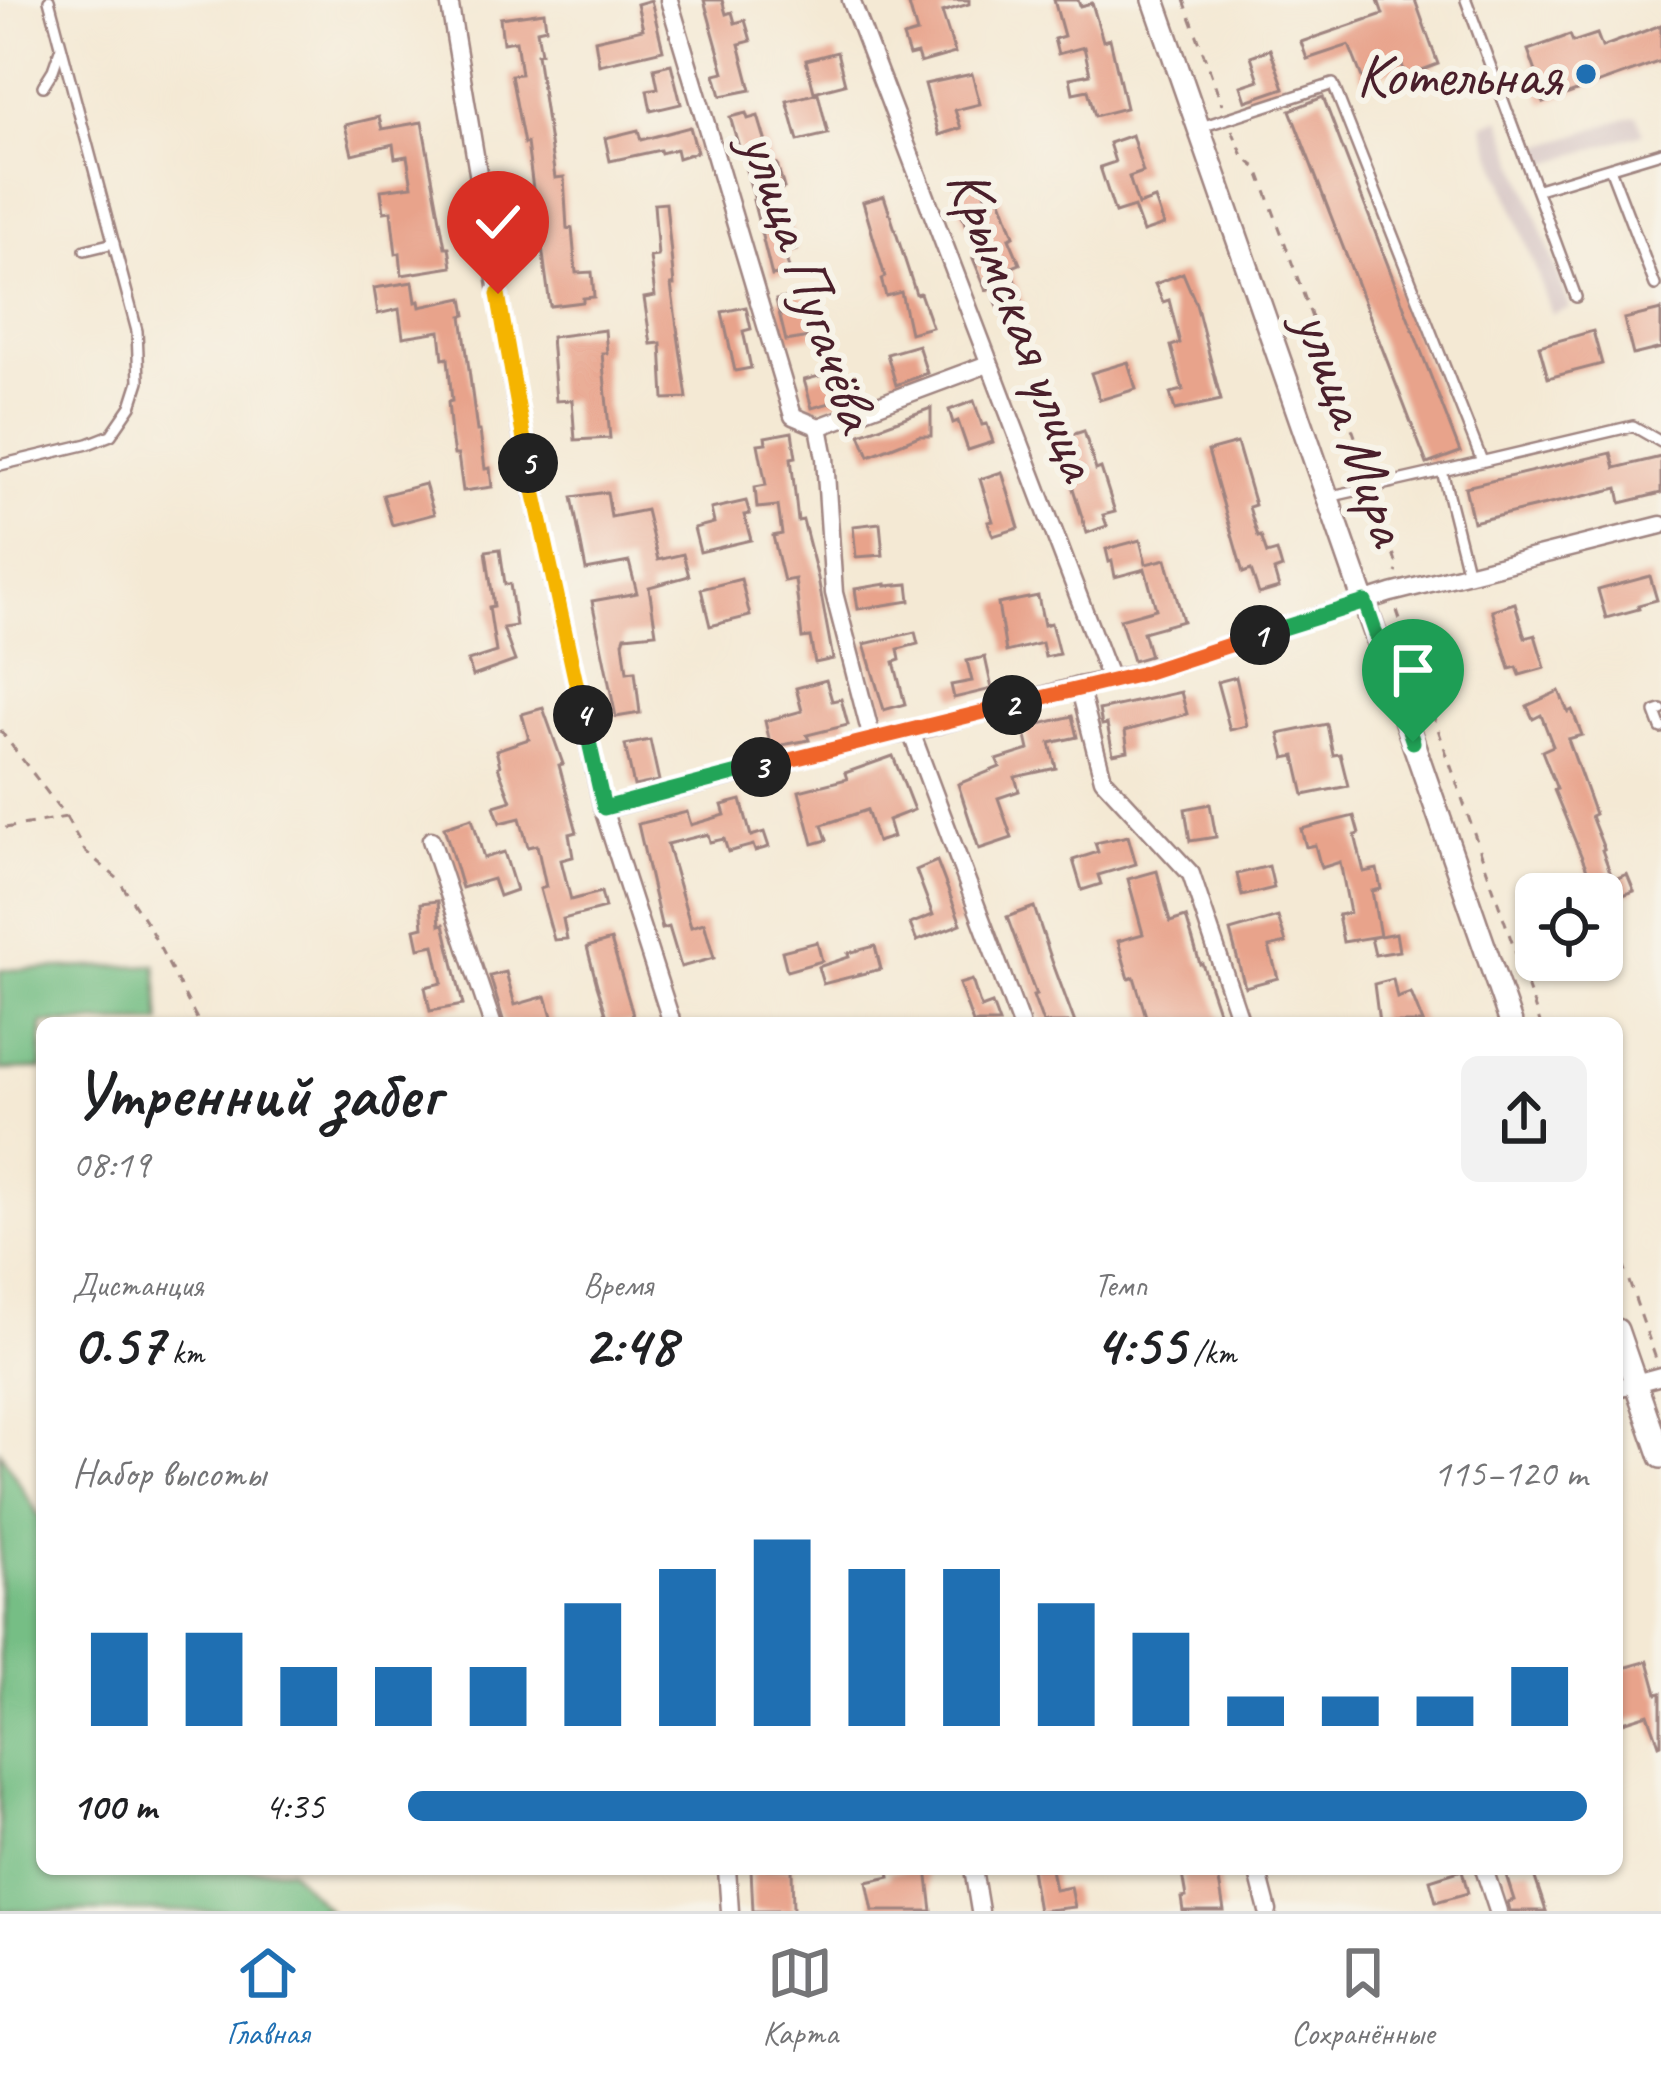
<!DOCTYPE html>
<html lang="ru">
<meta charset="utf-8">
<style>
:root{--surface:#fff;--page:#f2f2f2;--text:#202124;--muted:#757577;--line:#e0e0e0;--accent:#1f6fb2}
body{margin:0;font-family:Caveat,sans-serif;background:var(--page);color:var(--text);height:100vh;display:flex;flex-direction:column;font-size:45px;white-space:nowrap}
*{box-sizing:border-box;margin:0}
p{font-size:39px;color:var(--muted)}
.icon{flex:none;width:66px;height:66px;fill:none;stroke:currentColor;stroke-width:2;stroke-linecap:round;stroke-linejoin:round}
.map{position:relative;flex:1;overflow:hidden}
.details{position:absolute;left:36px;top:1017px;width:1587px;height:858px;display:flex;flex-direction:column;background:var(--surface);border-radius:18px;box-shadow:0 3px 9px #0004}
.details>*{flex:none}
.controls{position:absolute;left:1515px;top:873px;display:grid;gap:24px}
.controls a{display:grid;place-items:center;width:108px;height:108px;border-radius:18px;background:var(--surface);box-shadow:0 3px 9px #0004;font-size:60px}
.pin{position:absolute;display:grid;place-items:center;width:102px;height:102px;color:#fff;margin:-123px -51px;border-radius:50% 50% 50% 0;rotate:-45deg;box-shadow:0 0 12px #0007}
.pin .icon{rotate:45deg}
.km{position:absolute;width:60px;height:60px;margin:-30px;border-radius:50%;background:#222;color:#fff;font-size:33px;line-height:60px;text-align:center}
.round{display:grid;place-items:center;flex:none;width:126px;height:126px;border-radius:18px;background:var(--page)}
.head{display:flex;align-items:center;justify-content:space-between;height:204px;padding:0 36px}
h1{font-size:66px;font-weight:700;line-height:90px}
.stats{display:grid;grid-template-columns:repeat(3,1fr);gap:18px;height:204px;padding:12px 36px}
.stats div{display:grid;align-content:center}
.stats b{font-size:60px;font-weight:700}
.stats small{font-size:33px;font-weight:400}
.stats p{font-size:33px}
.chart{height:336px;padding:24px 36px}
.chart p{display:flex;justify-content:space-between}
.chart svg{width:100%;height:216px;margin-top:12px;stroke:var(--accent);stroke-width:6}
ul{padding:0 36px;list-style:none;font-size:39px}
li{display:grid;grid-template-columns:192px 144px 1fr;align-items:center;height:90px}
li i{height:30px;border-radius:15px;background:var(--accent)}
.dock{display:flex;justify-content:space-around;align-items:center;height:168px;border-top:3px solid var(--line);background:var(--surface);font-size:33px;color:var(--muted)}
.dock a{display:grid;justify-items:center;gap:6px}
.dock .current{color:var(--accent)}
.map>svg:first-child{display:block}
.industrial{fill:#d2bfc0}
.forest{fill:#76be85;stroke:#606e58;stroke-width:3}
.building{fill:#e8a38b}
.lines{fill:none;stroke-linecap:round;stroke-linejoin:round}
.service-casing{stroke:#9f8480;stroke-width:14}
.minor-casing{stroke:#9f8480;stroke-width:21}
.tertiary-casing{stroke:#9f8480;stroke-width:26}
.path{stroke:#9f8480;stroke-width:3;stroke-dasharray:9 9;stroke-linecap:butt}
.service{stroke:#fff;stroke-width:9}
.minor{stroke:#fff;stroke-width:16}
.tertiary{stroke:#fff;stroke-width:21}
.split-1-casing{stroke:#fff;stroke-width:24}
.split-2-casing{stroke:#fff;stroke-width:24}
.split-3-casing{stroke:#fff;stroke-width:24}
.split-4-casing{stroke:#fff;stroke-width:24}
.split-5-casing{stroke:#fff;stroke-width:24}
.split-6-casing{stroke:#fff;stroke-width:24}
.split-1{stroke:#22a559;stroke-width:15}
.split-2{stroke:#f0652b;stroke-width:15}
.split-3{stroke:#f0652b;stroke-width:15}
.split-4{stroke:#22a559;stroke-width:15}
.split-5{stroke:#f5b400;stroke-width:15}
.split-6{stroke:#f5b400;stroke-width:15}
.poi-dot{fill:#1f6fb2;stroke:#f7f3e8;stroke-width:4.5}
.labels{text-anchor:middle;stroke-width:12;stroke-linejoin:round;paint-order:stroke}
.poi-label{font-size:60px;fill:#4a1f2b;stroke:#f7f3e8;text-anchor:end}
.street-label{font-size:60px;fill:#4a1f2b;stroke:#f7f3e8}
</style>
<div class="map">
<svg width="1661" height="1911" viewBox="0 0 1661 1911">
<rect width="100%" height="100%" fill="#f7f3e8"/>
<filter id="ink" filterUnits="userSpaceOnUse"><feTurbulence type="fractalNoise" baseFrequency=".00833" numOctaves="2"/><feDisplacementMap in="SourceGraphic" scale="24" xChannelSelector="R" yChannelSelector="G"/><feConvolveMatrix kernelMatrix="1 2 1 2 8 2 1 2 1" color-interpolation-filters="sRGB"/></filter>
<filter id="wash" filterUnits="userSpaceOnUse"><feTurbulence type="fractalNoise" baseFrequency=".004" numOctaves="4" result="noise"/><feDisplacementMap in="SourceGraphic" scale="48" xChannelSelector="R" yChannelSelector="G"/><feGaussianBlur stdDeviation="2.7" result="paint"/><feColorMatrix in="noise" values="0 0 0 0 0 0 0 0 0 0 0 0 0 0 0 0 0 1.4 0 .05"/><feComposite in="paint" operator="in"/></filter>
<g filter="url(#wash)">
<rect width="100%" height="100%" fill="#f4e9d4"/>
<g class="industrial">
<path d="M1637 115 1643 133 1540 166 1535 148Z"/>
<path d="M1501 118 1570 308 1552 314 1483 125Z"/>
</g>
<g class="forest">
<path d="M156 965 161 1023H42V1069L0 1070V970Z"/>
<path d="M0 1451 42 1521V1869H289L329 1911H0Z"/>
</g>
<g id="blocks">
<g class="building">
<path d="M651 0 663 50 599 65 595 40 643 29 637 4Z"/>
<path d="M704 0H722L726 14 732 12 735 23 745 20 751 41 739 44 751 90 721 96 715 74 724 72Z"/>
<path d="M926 0H969V4L942 12 955 53 920 63 917 54 909 56 903 37 917 33 909 5Z"/>
<path d="M1054 0H1078L1080 6 1092 3 1103 41 1110 39 1126 108 1095 116 1088 90 1073 93 1070 78 1090 74 1084 47 1058 54 1054 39 1064 36Z"/>
<path d="M1378 0H1415L1438 64 1406 76 1402 65 1363 80 1349 45 1307 59 1301 42 1383 14Z"/>
<path d="M544 12 546 28 537 30 541 53 537 54 555 178 564 177 567 229 572 228 576 273 592 272 594 297 583 298V302L550 306 541 239H531L529 213H536L532 181 527 143 524 144 511 75 521 74 516 41 503 43 500 18Z"/>
<path d="M1661 25V61L1543 103 1535 81 1539 80 1528 50 1570 35 1573 42 1597 34 1602 47Z"/>
<path d="M1270 49 1284 88 1246 101 1241 86 1259 80 1251 56Z"/>
<path d="M837 52 845 84 814 92 806 60Z"/>
<path d="M671 64 681 104 651 111 647 90 658 88 654 68Z"/>
<path d="M972 74 980 104 955 110 961 128 939 135 925 84Z"/>
<path d="M818 93 828 134 798 141 787 101Z"/>
<path d="M1323 97 1460 452 1427 464 1290 110Z"/>
<path d="M746 113 748 119 758 116 773 166 777 164 784 188 754 197 730 117Z"/>
<path d="M379 117 382 129 422 122 445 247H449L452 267 402 275 400 253 396 254 391 211 384 212 381 190 412 186 407 156 395 158 393 144 352 154 345 125Z"/>
<path d="M690 127 697 152 678 158 676 149 661 153 660 150 610 161 605 138 638 130 641 140Z"/>
<path d="M1132 135 1143 172 1129 177 1138 205 1155 199 1164 225 1143 232 1134 207 1115 213 1100 167 1115 162 1109 143Z"/>
<path d="M980 176 988 201 1000 197 1014 236 1009 238 1020 264 1010 268 1025 309 1002 317 991 288 986 290 973 258 994 250 982 219 965 224 956 197 959 196 956 184Z"/>
<path d="M884 196 916 294 920 293 932 327 910 333 901 292 886 296 881 279 885 277 863 202Z"/>
<path d="M766 197 775 229 790 225 796 250 785 253 790 273 772 276 753 200Z"/>
<path d="M666 203 674 285H671L687 398 664 399 661 343 651 344 644 298 655 296 650 257 658 256 654 204Z"/>
<path d="M1183 273 1196 304 1221 400 1175 410 1170 393 1183 390 1171 346 1180 343 1169 300 1163 302 1155 284Z"/>
<path d="M413 282 416 302 419 301 420 307 463 298 466 315 462 316 477 431H480L485 469 490 468 492 487 463 491 458 455H454L451 435 448 402 452 401 448 358 443 359 440 331 403 337 399 309 378 314 374 288Z"/>
<path d="M803 294 814 336 786 341 776 300Z"/>
<path d="M746 307 751 329 743 331 751 368 735 371 722 312Z"/>
<path d="M1661 310V348L1633 355 1624 319Z"/>
<path d="M605 330 607 353H602L610 438 575 440 572 400 556 401 551 337Z"/>
<path d="M1593 331 1602 364 1548 378 1539 346Z"/>
<path d="M918 345 927 373 896 385 887 354Z"/>
<path d="M1128 362 1136 389 1100 400 1091 373Z"/>
<path d="M827 374 830 384 857 375 863 394 812 408 804 380Z"/>
<path d="M974 401 982 425 987 424 993 442 968 450 958 421 953 423 949 410Z"/>
<path d="M931 408V436H919L869 456 860 434Z"/>
<path d="M1084 431 1096 470 1101 468 1115 512 1103 515 1107 526 1087 533 1064 460 1061 461 1055 440Z"/>
<path d="M792 432 796 457 791 458 798 521 803 520 818 578 833 659 815 663 810 637 802 638 795 579 784 581 773 536 782 534 778 506 757 508 755 487 766 485 758 444 766 443 765 437Z"/>
<path d="M1237 443 1255 505 1249 507 1258 537 1261 536 1267 554 1277 551 1282 568 1274 571 1279 588 1259 594 1251 570 1243 573 1208 451Z"/>
<path d="M1611 453 1615 468 1661 457V493L1621 503 1618 488 1473 522 1465 487Z"/>
<path d="M1002 472 1019 528 993 536 988 522 993 521 980 479Z"/>
<path d="M425 484 434 514 392 525 383 495Z"/>
<path d="M607 492 611 517 646 510 658 560 683 554 689 576 649 587 656 633 625 636 623 642 627 672 635 671 640 713 616 717 592 601 637 593 629 562 586 570 572 497Z"/>
<path d="M746 501 750 514 744 515 751 540 700 552 694 528 714 523 711 509Z"/>
<path d="M880 523 883 555 856 557 853 526Z"/>
<path d="M1140 540 1146 564 1166 559 1183 621 1143 632 1150 656 1133 661 1120 619 1156 609 1145 569 1115 577 1112 561 1109 562 1106 549Z"/>
<path d="M500 549 505 584H510L516 626 503 628 515 661 473 676 468 661 496 652 489 607 494 606 486 551Z"/>
<path d="M1650 576 1657 600 1638 605 1639 609 1606 618 1598 590Z"/>
<path d="M741 579 750 616 710 626 701 589Z"/>
<path d="M886 584V586L908 584 910 601 858 609 855 589Z"/>
<path d="M1038 596 1044 625 1051 623 1059 654 1045 657 1042 643 1006 652 998 604Z"/>
<path d="M1515 603 1525 638 1535 635 1545 668 1520 675 1517 667 1510 669 1492 610Z"/>
<path d="M915 632 918 644 898 649 900 660 894 662 905 704 884 710 864 644Z"/>
<path d="M985 657 992 689 954 698 951 685 972 681 967 661Z"/>
<path d="M1236 677 1247 726 1230 730 1217 682Z"/>
<path d="M826 680 832 701 841 699 848 725 807 735 809 740 771 747 765 721 802 711 796 688Z"/>
<path d="M1559 691 1568 712 1572 710 1582 735 1568 739 1595 814 1591 816 1604 849 1602 850 1613 880 1627 874 1634 891 1606 901 1598 882 1593 884 1554 790 1557 789 1542 751 1553 746 1541 715 1533 719 1527 706Z"/>
<path d="M1181 692 1187 714 1125 731 1128 751 1113 754 1107 724 1102 725 1099 710Z"/>
<path d="M543 708 563 764 559 765 577 832 569 834 573 857 561 860 571 900 601 892 605 908 563 919 567 939 554 940 540 889 546 887 537 845 528 847 520 818 500 823 494 806 511 801 498 767 500 766 496 750 529 739 522 714Z"/>
<path d="M1072 716 1077 737 1050 743 1056 768 1015 777 1019 791 998 798 1012 838 979 849 958 784 1000 767 997 760 1029 750 1024 728Z"/>
<path d="M1327 724 1333 755 1340 754 1348 786 1304 795 1295 756 1285 758 1279 734Z"/>
<path d="M650 740 659 781 634 786 625 745Z"/>
<path d="M893 756 914 810 888 820 893 837 877 842 867 810 822 825 827 840 813 844 799 791 847 779 845 773Z"/>
<path d="M741 800 751 836 764 832 769 847 755 851 753 845 728 852 724 839 710 842 708 834 667 844 691 927 704 923 714 958 681 967 669 927 662 929 638 824 687 812 691 825 725 815 722 805Z"/>
<path d="M1210 804 1216 837 1190 841 1185 809Z"/>
<path d="M1354 816 1359 834 1355 835 1364 872 1377 869 1381 889 1372 891 1380 936 1396 933 1399 951 1375 955 1371 938 1379 936 1343 942 1338 915 1350 913 1340 862 1321 868 1315 845 1306 847 1301 829Z"/>
<path d="M472 818 484 858 504 852 516 890 499 896 493 879 462 888 444 827Z"/>
<path d="M1128 836 1136 864 1098 875 1101 884 1082 890 1073 860 1098 852 1095 843Z"/>
<path d="M937 861 961 924 917 941 910 924 933 915 916 870Z"/>
<path d="M1269 866 1274 888 1242 896 1237 874Z"/>
<path d="M1157 871 1170 922 1186 917 1200 964 1202 963 1222 1023H1187L1186 1019 1173 1023H1148L1134 977 1129 979 1118 941 1143 934 1128 879Z"/>
<path d="M438 901 440 925 444 924 463 1005 430 1011 425 987 442 983 434 945 419 948 415 929 423 927 421 903Z"/>
<path d="M1034 907 1052 961 1075 1023H1043L1033 996 1036 995 1007 917Z"/>
<path d="M1278 917 1286 943 1269 947 1278 978 1245 987 1230 931Z"/>
<path d="M611 940 632 1011 634 1023H609L597 985 587 947Z"/>
<path d="M817 942 822 961 787 971 782 951Z"/>
<path d="M875 946 881 969 823 984 818 967 849 957 848 953Z"/>
<path d="M506 972 515 1005 546 996 554 1023H504L490 976Z"/>
<path d="M1393 979 1397 998 1411 993 1423 1023H1379L1374 984Z"/>
<path d="M972 980 981 1008 992 1004 999 1023H973L959 984Z"/>
<path d="M1648 1661 1657 1694 1661 1693V1744L1659 1745 1648 1714 1623 1722 1617 1702V1670Z"/>
<path d="M751 1869H792L793 1911H753Z"/>
<path d="M912 1869H927L932 1911H873L867 1882 890 1877 889 1872Z"/>
<path d="M1031 1869H1051L1055 1890 1071 1887 1075 1907 1038 1911Z"/>
<path d="M1181 1869H1217L1224 1911H1183L1181 1898 1186 1897Z"/>
<path d="M1504 1869H1532L1546 1911H1510L1508 1902 1514 1900Z"/>
<path d="M1462 1870 1468 1893 1436 1902 1430 1880Z"/>
</g>
</g>
</g>
<g filter="url(#ink)">
<use href="#blocks" fill-opacity="0" stroke="#9f8480" stroke-width="3"/>
<g class="lines">
<defs>
<g id="service">
<path d="M1466 0 1576 297"/>
<path d="M43 86 53 70 61 47"/>
<path d="M1198 128 1333 84 1482 461"/>
<path d="M1610 168 1655 285"/>
<path d="M1538 189 1661 152"/>
<path d="M85 250 114 243"/>
<path d="M0 465 88 444 111 435 131 406 139 381 137 331 49 0"/>
<path d="M1442 471 1633 426 1661 442"/>
<path d="M1328 497 1442 471 1468 574"/>
<path d="M1661 710 1655 712 1661 728"/>
</g>
<g id="minor">
<path d="M449 0 523 441 603 809 672 1023"/>
<path d="M669 0 793 416 819 427 825 458 834 593 872 739"/>
<path d="M851 0 1110 679"/>
<path d="M819 427 988 364"/>
<path d="M1079 686 1103 779 1191 874 1241 1023"/>
<path d="M911 732 1020 1023"/>
<path d="M603 809 872 739 911 732 1079 686 1141 673 1391 593 1661 525"/>
<path d="M431 840 492 1023"/>
<path d="M1617 1388 1661 1376"/>
<path d="M727 1869 730 1911"/>
<path d="M973 1869 980 1911"/>
<path d="M1257 1869 1268 1911"/>
<path d="M1484 1869 1498 1911"/>
</g>
<g id="tertiary">
<path d="M1154 0 1511 1023"/>
<path d="M1617 1330 1661 1457"/>
</g>
</defs>
<use href="#service" class="service-casing"/>
<use href="#minor" class="minor-casing"/>
<use href="#tertiary" class="tertiary-casing"/>
<g class="path">
<path d="M1184 0 1222 104"/>
<path d="M1232 130 1244 158 1258 169 1369 475"/>
<path d="M1378 502 1398 569 1396 573"/>
<path d="M1397 611 1540 1023"/>
<path d="M0 730 66 817 0 829"/>
<path d="M66 817 85 851 118 879 148 925 199 1023"/>
<path d="M1617 1247 1656 1359"/>
</g>
<use href="#service" class="service"/>
<use href="#minor" class="minor"/>
<use href="#tertiary" class="tertiary"/>
</g>
</g>
<g class="lines" filter="url(#ink)">
<defs>
<path id="split-1" d="M1260 635 1365 602 1413 742"/>
<path id="split-2" d="M1012 705 1141 674 1260 635"/>
<path id="split-3" d="M761 767 1012 705"/>
<path id="split-4" d="M583 715 604 808 761 767"/>
<path id="split-5" d="M528 463 583 715"/>
<path id="split-6" d="M498 294 528 463"/>
</defs>
<use href="#split-1" class="split-1-casing"/>
<use href="#split-2" class="split-2-casing"/>
<use href="#split-3" class="split-3-casing"/>
<use href="#split-4" class="split-4-casing"/>
<use href="#split-5" class="split-5-casing"/>
<use href="#split-6" class="split-6-casing"/>
<use href="#split-1" class="split-1"/>
<use href="#split-2" class="split-2"/>
<use href="#split-3" class="split-3"/>
<use href="#split-4" class="split-4"/>
<use href="#split-5" class="split-5"/>
<use href="#split-6" class="split-6"/>
</g>
<circle class="poi-dot" cx="1586" cy="74" r="12"/>
<g class="labels">
<g class="poi-label">
<text x="1562" y="95">Котельная</text>
</g>
<g class="street-label">
<text transform="translate(811 281) rotate(71)" y="21">улица Пугачёва</text>
<text transform="translate(1025 323) rotate(69)" y="21">Крымская улица</text>
<text transform="translate(1354 427) rotate(71)" y="21">улица Мира</text>
</g>
</g>
</svg>
<div class="controls">
<a><svg class="icon" aria-label="locate" viewBox="0 0 24 24"><circle cx="12" cy="12" r="6"/><path d="M12 2v4M12 18v4M2 12h4M18 12h4"/></svg></a>
</div>
<div class="pin" style="left:1413px;top:742px;background:#1e9e55"><svg class="icon" aria-label="arrive" viewBox="0 0 24 24"><path d="M6 21V4h12l-3 4 3 4H6"/></svg></div>
<div class="pin" style="left:498px;top:294px;background:#d93025"><svg class="icon" aria-label="check" viewBox="0 0 24 24"><path d="M5 12l5 5 9-10"/></svg></div>
<b class="km" style="left:1260px;top:635px">1</b>
<b class="km" style="left:1012px;top:705px">2</b>
<b class="km" style="left:761px;top:767px">3</b>
<b class="km" style="left:583px;top:715px">4</b>
<b class="km" style="left:528px;top:463px">5</b>
<section class="details">
<div class="head"><div><h1>Утренний забег</h1><p>08:19</p></div><a class="round"><svg class="icon" aria-label="share" viewBox="0 0 24 24"><path d="M12 15V3M7 8l5-5 5 5M5 13v7h14v-7"/></svg></a></div>
<div class="stats">
<div><p>Дистанция</p><b>0.57<small> km</small></b></div>
<div><p>Время</p><b>2:48</b></div>
<div><p>Темп</p><b>4:55<small> /km</small></b></div>
</div>
<div class="chart"><p><span>Набор высоты</span>115–120 m</p>
<svg viewBox="0 0 160 44" preserveAspectRatio="none"><path d="M5 44V25M15 44V25M25 44V32M35 44V32M45 44V32M55 44V19M65 44V12M75 44V6M85 44V12M95 44V12M105 44V19M115 44V25M125 44V38M135 44V38M145 44V38M155 44V32"/></svg>
</div>
<ul>
<li><b>100 m</b>4:35<i style="width:100%"></i></li>
</ul>
</section>
</div>
<nav class="dock">
<a class="current"><svg class="icon" aria-label="home" viewBox="0 0 24 24"><path d="M3 11l9-7 9 7M6 9v11h12V9"/></svg>Главная</a>
<a><svg class="icon" aria-label="map" viewBox="0 0 24 24"><path d="M3 6l6-2 6 2 6-2v14l-6 2-6-2-6 2zM9 4v14M15 6v14"/></svg>Карта</a>
<a><svg class="icon" aria-label="saved" viewBox="0 0 24 24"><path d="M7 4h10v16l-5-4-5 4z"/></svg>Сохранённые</a>
</nav>
